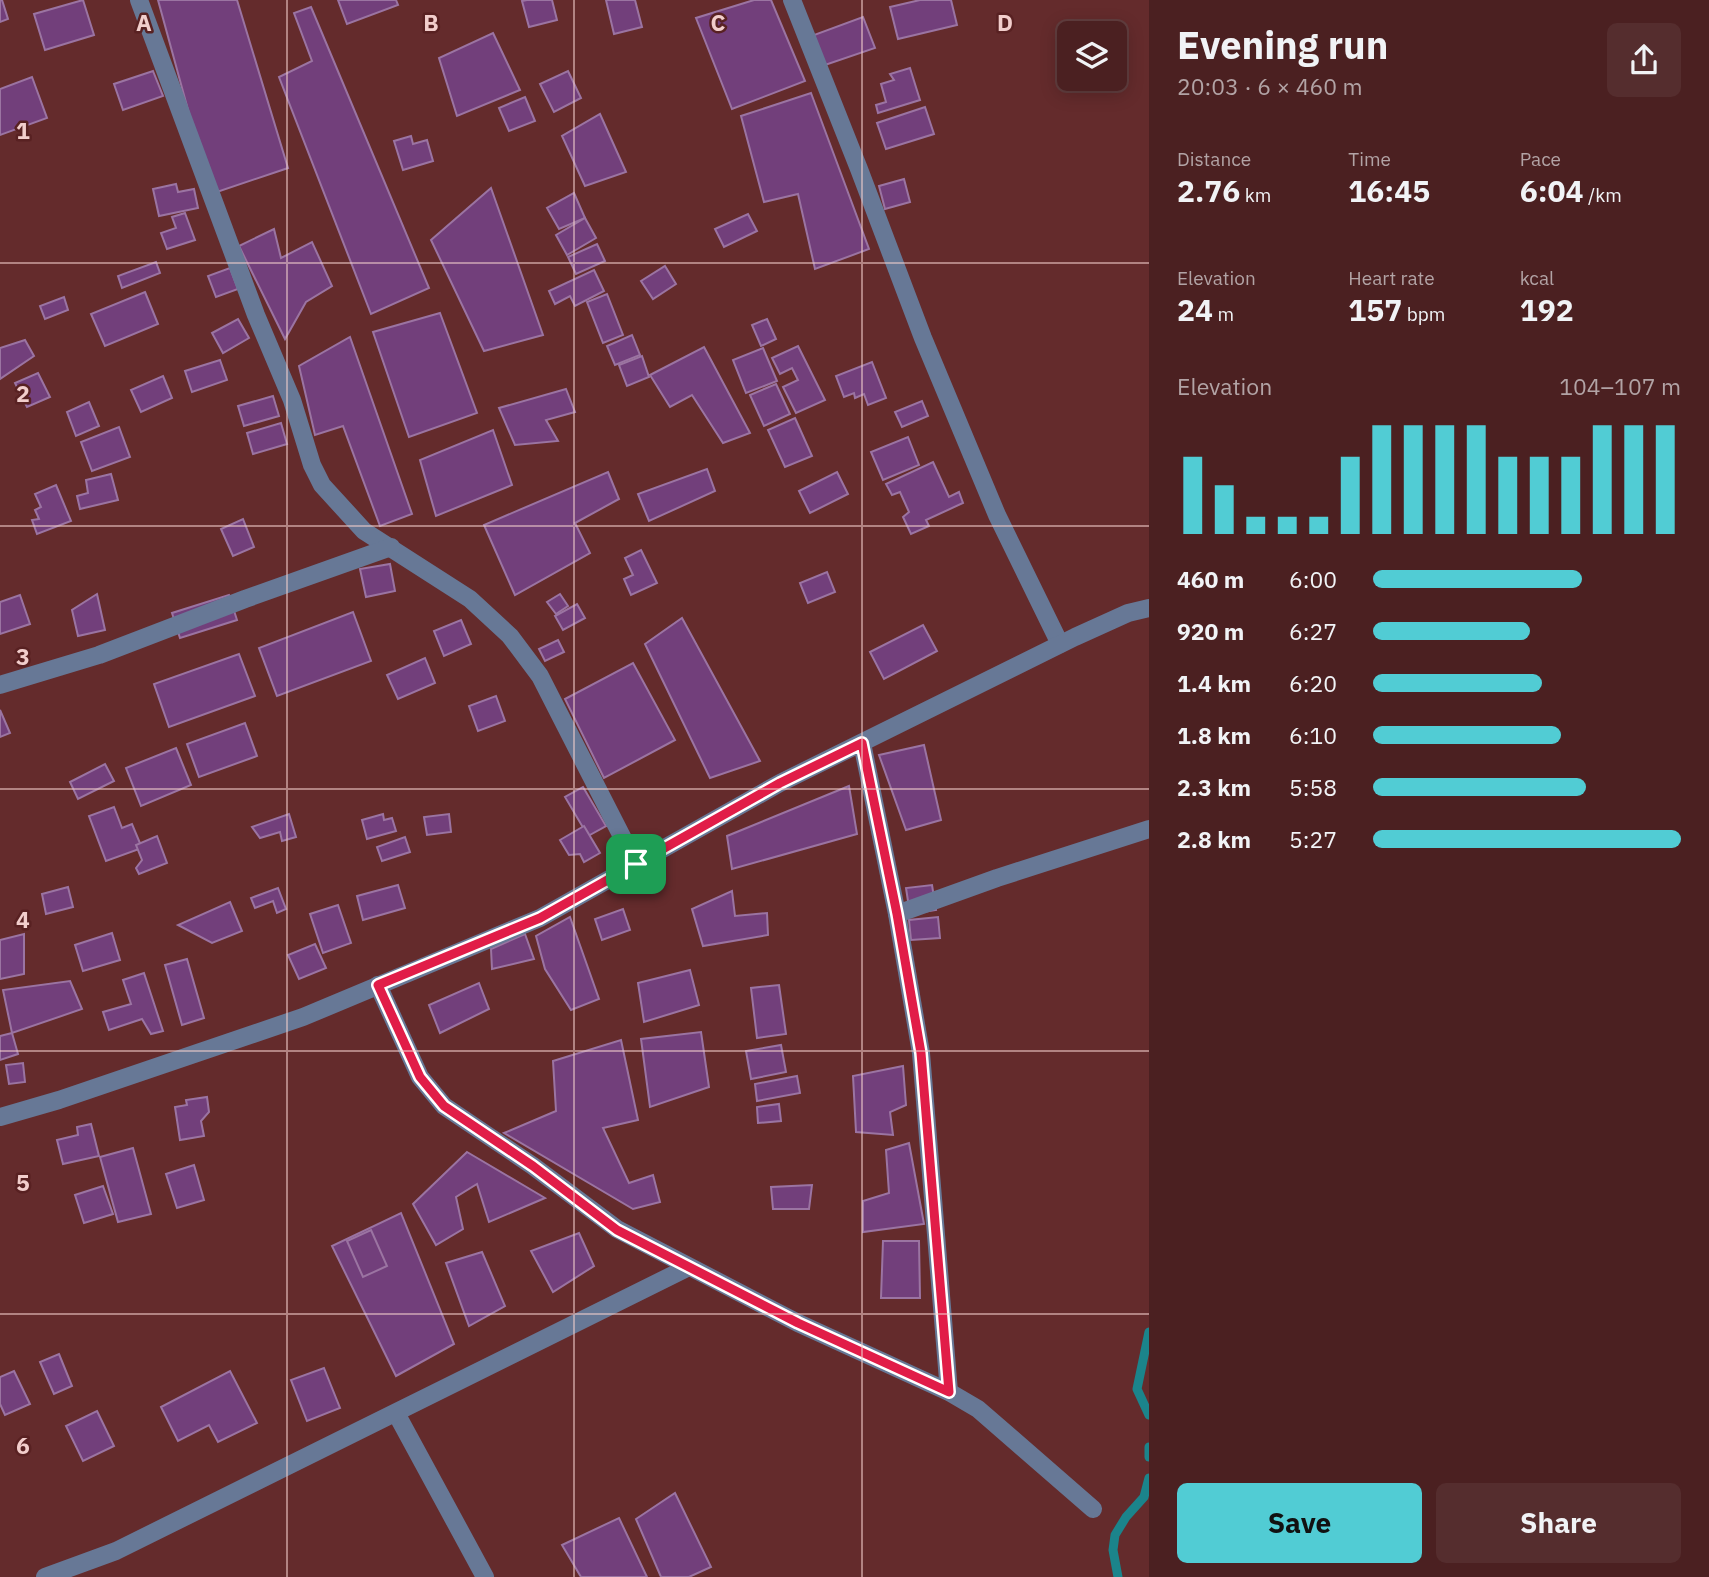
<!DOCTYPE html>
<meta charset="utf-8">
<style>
:root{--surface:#4b2021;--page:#552d2e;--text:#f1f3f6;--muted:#b2a3a5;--line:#623e3f;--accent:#51ccd4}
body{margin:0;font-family:"IBM Plex Sans",sans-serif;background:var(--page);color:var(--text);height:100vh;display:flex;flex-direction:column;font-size:26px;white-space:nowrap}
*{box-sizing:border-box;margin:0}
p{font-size:23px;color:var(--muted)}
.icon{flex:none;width:38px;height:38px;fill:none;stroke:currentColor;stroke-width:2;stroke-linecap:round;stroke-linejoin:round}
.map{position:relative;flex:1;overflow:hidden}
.panel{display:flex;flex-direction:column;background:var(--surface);width:560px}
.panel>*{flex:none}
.tools{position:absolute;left:1057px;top:21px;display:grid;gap:14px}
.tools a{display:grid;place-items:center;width:70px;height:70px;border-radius:10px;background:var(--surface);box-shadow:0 4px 18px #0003,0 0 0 2px var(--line);font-size:35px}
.pin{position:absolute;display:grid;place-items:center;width:60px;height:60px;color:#fff;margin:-30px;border-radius:14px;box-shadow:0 4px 10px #0006}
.round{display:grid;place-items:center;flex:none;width:74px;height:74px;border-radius:10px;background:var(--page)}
.summary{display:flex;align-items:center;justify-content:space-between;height:119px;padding:0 28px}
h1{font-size:38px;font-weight:700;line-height:52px}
.metrics{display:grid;grid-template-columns:repeat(3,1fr);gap:10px;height:119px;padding:7px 28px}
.metrics div{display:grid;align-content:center}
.metrics b{font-size:30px;font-weight:700}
.metrics small{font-size:19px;font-weight:400}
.metrics p{font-size:19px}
.chart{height:196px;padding:14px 28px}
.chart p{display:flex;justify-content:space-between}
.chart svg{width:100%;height:126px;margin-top:7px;stroke:var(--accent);stroke-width:6}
.button{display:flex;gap:14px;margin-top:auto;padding:14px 28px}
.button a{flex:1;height:80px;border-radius:10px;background:var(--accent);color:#111;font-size:28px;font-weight:700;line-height:80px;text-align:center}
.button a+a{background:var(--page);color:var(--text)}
ul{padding:0 28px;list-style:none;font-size:23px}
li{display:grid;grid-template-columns:112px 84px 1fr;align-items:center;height:52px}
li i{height:18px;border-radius:9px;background:var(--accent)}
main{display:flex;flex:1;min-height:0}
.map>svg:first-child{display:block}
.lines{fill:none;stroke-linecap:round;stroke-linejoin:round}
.stream{stroke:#1b848b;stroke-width:9}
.building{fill:#723f7b;stroke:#9b74a2;stroke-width:2}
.minor{stroke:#677896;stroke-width:18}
.route-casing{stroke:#fff;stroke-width:14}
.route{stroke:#e11d48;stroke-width:9}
.grid{fill:none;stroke:#f2cecc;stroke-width:2;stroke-opacity:0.55}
.grid-label{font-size:23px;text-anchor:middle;font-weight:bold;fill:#f2cecc;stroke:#582122;stroke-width:5;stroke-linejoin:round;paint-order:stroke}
</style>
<main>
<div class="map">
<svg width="1149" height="1577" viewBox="0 0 1149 1577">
<rect width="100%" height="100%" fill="#642b2c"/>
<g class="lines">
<g class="stream">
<path d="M1149 1332 1137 1389 1149 1415"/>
<path d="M1149 1447V1457"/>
<path d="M1118 1577 1113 1550 1115 1535 1126 1517 1144 1497 1149 1478"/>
</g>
</g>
<g class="building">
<path d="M0 0H2L8 19 0 22Z"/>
<path d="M83 0 94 35 45 50 34 14Z"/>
<path d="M158 0H237L288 168 211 194Z"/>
<path d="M338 0H396L398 5 347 24Z"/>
<path d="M527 0H552L557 20 529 27 522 1Z"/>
<path d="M606 0H635L642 27 614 34Z"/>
<path d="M754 0H771L805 81 732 109 696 18Z"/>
<path d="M920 0H951L957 25 898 39 890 7Z"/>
<path d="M311 7 429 288 371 314 279 77 312 61 294 13Z"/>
<path d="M863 17 875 48 825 65 814 35Z"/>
<path d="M493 33 520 90 457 116 439 58Z"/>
<path d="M910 68 920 100 878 113 876 105 886 102 881 84 894 80 890 74Z"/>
<path d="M153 71 163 96 123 110 114 84Z"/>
<path d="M568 71 581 98 554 112 540 84Z"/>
<path d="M32 77 47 118 0 135V89Z"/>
<path d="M811 93 869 249 815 269 798 194 764 202 741 116Z"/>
<path d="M525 97 535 121 509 131 499 108Z"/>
<path d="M925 107 934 134 886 149 877 123Z"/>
<path d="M600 114 626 172 585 186 562 136Z"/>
<path d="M411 136 413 144 427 140 433 161 403 170 394 141Z"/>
<path d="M904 179 910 202 885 209 879 186Z"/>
<path d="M176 184 178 192 194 189 198 208 159 216 153 189Z"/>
<path d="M491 188 543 335 484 351 431 240Z"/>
<path d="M574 193 585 218 559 229 547 208Z"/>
<path d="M185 213 195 240 167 249 161 233 176 228 172 217Z"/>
<path d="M748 214 757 231 724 247 715 229Z"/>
<path d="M585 218 596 238 567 255 556 235Z"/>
<path d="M274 229 281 258 312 242 332 286 306 302 285 339 239 246Z"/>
<path d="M597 244 605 261 576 274 568 257Z"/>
<path d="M156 262 160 273 122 288 118 276Z"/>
<path d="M665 266 676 284 653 299 641 281Z"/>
<path d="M230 268 238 289 216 297 208 276Z"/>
<path d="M594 270 604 291 575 306 570 296 555 304 549 291Z"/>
<path d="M145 292 158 324 105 346 91 314Z"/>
<path d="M607 294 623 335 603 343 587 302Z"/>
<path d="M64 297 68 310 45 319 40 306Z"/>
<path d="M440 313 477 413 409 437 373 332Z"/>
<path d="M238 319 249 338 223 353 212 333Z"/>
<path d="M767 319 776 339 761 346 752 325Z"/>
<path d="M632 335 640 355 615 365 607 346Z"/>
<path d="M350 337 412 514 380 526 343 426 315 435 299 366Z"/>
<path d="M25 340 34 356 0 379V348Z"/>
<path d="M798 346 825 400 796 413 783 387 798 380 792 368 780 374 772 358Z"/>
<path d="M704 347 750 433 723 443 692 395 670 407 650 375Z"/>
<path d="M763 348 777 381 746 393 733 360Z"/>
<path d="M642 356 649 377 627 386 619 365Z"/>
<path d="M220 360 227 380 192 392 185 371Z"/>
<path d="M872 362 886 398 868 405 864 394 855 398 854 393 844 397 836 376Z"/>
<path d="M38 373 50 397 27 407 15 383Z"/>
<path d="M163 376 172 398 141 412 131 390Z"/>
<path d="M776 384 790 414 764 426 750 395Z"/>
<path d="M566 389 575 412 546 420 558 441 515 445 499 408Z"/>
<path d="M273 396 279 416 244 426 238 406Z"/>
<path d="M922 401 928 416 902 427 895 412Z"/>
<path d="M89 402 99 426 76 436 67 412Z"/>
<path d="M795 418 812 456 785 467 768 430Z"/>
<path d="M281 423 287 444 253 454 247 433Z"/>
<path d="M119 427 130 457 92 471 81 442Z"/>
<path d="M493 430 512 485 436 516 420 460Z"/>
<path d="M908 437 919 465 883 480 871 452Z"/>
<path d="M933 462 949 497 959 492 963 503 926 520 929 526 911 534 903 517 909 512 900 492 892 495 886 484Z"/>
<path d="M707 469 715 491 649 521 638 494Z"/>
<path d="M608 472 619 499 575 523 590 553 515 595 484 525Z"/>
<path d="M837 472 848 494 810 513 799 491Z"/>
<path d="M111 474 118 500 80 509 77 496 88 493 86 480Z"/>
<path d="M56 485 71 521 37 534 32 520 39 519 35 510 41 507 35 494Z"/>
<path d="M243 519 254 547 233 556 221 529Z"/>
<path d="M641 550 657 583 631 595 624 579 633 575 625 558Z"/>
<path d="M390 564 395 591 366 597 360 569Z"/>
<path d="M827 572 835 592 808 603 800 583Z"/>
<path d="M97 594 105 630 78 636 72 610Z"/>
<path d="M560 594 568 606 556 614 547 602Z"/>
<path d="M20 595 30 624 0 634V602Z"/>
<path d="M229 595 237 620 180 638 172 613Z"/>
<path d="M577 604 585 618 563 630 555 616Z"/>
<path d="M353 612 371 661 277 696 259 648Z"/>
<path d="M682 618 760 761 710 778 645 644Z"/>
<path d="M461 620 471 644 444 656 434 631Z"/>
<path d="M923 625 937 651 884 679 870 652Z"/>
<path d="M558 640 564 652 545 661 539 649Z"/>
<path d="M239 654 255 696 169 727 154 684Z"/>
<path d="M425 658 435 683 398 699 387 675Z"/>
<path d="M633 663 675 740 604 778 565 699Z"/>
<path d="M496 696 505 721 478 731 469 706Z"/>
<path d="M0 710 10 733 0 737Z"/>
<path d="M245 723 257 756 199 777 187 744Z"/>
<path d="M924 745 941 820 906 830 879 755Z"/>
<path d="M176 748 191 785 141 806 126 768Z"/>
<path d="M105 764 114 781 78 799 70 782Z"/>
<path d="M849 786 857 834 732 869 727 836Z"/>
<path d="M583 787 606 826 588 836 565 797Z"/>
<path d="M114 807 122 828 132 824 142 848 106 861 89 816Z"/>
<path d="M289 814 296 837 282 841 280 832 260 838 252 827Z"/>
<path d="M383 814 384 820 392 818 396 831 367 839 362 820Z"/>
<path d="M449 814 451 832 427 835 424 817Z"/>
<path d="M584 826 600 853 584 862 580 854 569 855 560 840Z"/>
<path d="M157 836 167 863 139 874 136 868 142 860 136 845Z"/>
<path d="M405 837 410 852 382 861 377 847Z"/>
<path d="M398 885 405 908 363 920 357 896Z"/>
<path d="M932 885 936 910 910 914 906 888Z"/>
<path d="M68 887 73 907 46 914 42 894Z"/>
<path d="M278 888 286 909 277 913 273 901 255 908 251 898Z"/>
<path d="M732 891 735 916 767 913 768 935 703 946 692 909Z"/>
<path d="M230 902 242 931 212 943 178 925Z"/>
<path d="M338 905 351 943 323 953 310 914Z"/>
<path d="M623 909 630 930 602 940 595 919Z"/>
<path d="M570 917 599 999 571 1010 545 969 536 936Z"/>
<path d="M938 917 940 938 911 940 909 920Z"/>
<path d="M112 933 120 960 83 971 75 945Z"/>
<path d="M24 934V974L0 979V940Z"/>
<path d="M525 934 534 959 492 969 491 949Z"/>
<path d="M315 944 326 968 299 979 288 955Z"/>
<path d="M187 959 204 1018 182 1025 165 965Z"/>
<path d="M690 970 699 1005 644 1022 638 983Z"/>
<path d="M144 973 163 1031 151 1034 142 1019 109 1030 103 1012 131 1004 123 980Z"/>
<path d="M70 981 82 1009 12 1033 3 990Z"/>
<path d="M479 983 489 1009 440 1033 429 1005Z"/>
<path d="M779 985 786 1034 757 1038 751 988Z"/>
<path d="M701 1032 709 1087 650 1107 641 1039Z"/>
<path d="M12 1033 18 1054 0 1060V1036Z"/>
<path d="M621 1040 638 1120 603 1128 629 1183 653 1175 660 1202 633 1209 504 1133 556 1111 553 1061Z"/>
<path d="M781 1045 786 1072 751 1079 746 1051Z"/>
<path d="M23 1063 25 1082 9 1084 6 1065Z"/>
<path d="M903 1066 906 1105 890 1112 893 1135 856 1132 853 1076Z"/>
<path d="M797 1076 800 1093 757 1101 755 1084Z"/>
<path d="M207 1097 209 1112 201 1121 204 1136 180 1140 175 1107 187 1105 186 1100Z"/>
<path d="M779 1104 781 1121 758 1123 757 1107Z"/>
<path d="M91 1124 99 1156 63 1164 57 1140 78 1135 77 1127Z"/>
<path d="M909 1143 924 1224 863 1232V1201L889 1193 886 1150Z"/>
<path d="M133 1148 151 1214 118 1222 100 1157Z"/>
<path d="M467 1152 545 1198 489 1222 477 1184 456 1197 463 1229 436 1245 413 1204Z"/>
<path d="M194 1165 204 1200 177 1208 166 1174Z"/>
<path d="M812 1185 809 1209H773L771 1187Z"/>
<path d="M103 1186 113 1214 84 1223 75 1195Z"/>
<path d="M401 1213 454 1344 396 1376 332 1246Z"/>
<path d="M371 1230 387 1266 363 1277 347 1241Z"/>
<path d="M579 1233 594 1266 553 1292 531 1251Z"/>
<path d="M883 1241H919L920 1298H881Z"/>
<path d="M482 1252 505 1306 469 1326 446 1263Z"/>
<path d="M59 1354 72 1386 54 1394 40 1362Z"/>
<path d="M324 1368 340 1408 307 1421 291 1380Z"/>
<path d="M14 1371 30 1404 5 1415 0 1404V1377Z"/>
<path d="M230 1371 257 1423 218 1442 209 1425 178 1441 161 1407Z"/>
<path d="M97 1411 114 1446 83 1461 66 1426Z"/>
<path d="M675 1493 711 1567 689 1577H661L636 1519Z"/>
<path d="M619 1518 647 1577H581L562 1545Z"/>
</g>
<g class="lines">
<g class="minor">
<path d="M139 0 256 315 292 400 312 465 322 485 364 531 470 599 510 636 540 676 636 864"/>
<path d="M792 0 859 169 923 338 997 515 1060 644"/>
<path d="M0 685 99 655 245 599 391 547"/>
<path d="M862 743 897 914 921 1053 949 1392"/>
<path d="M897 914 997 878 1149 829"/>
<path d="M378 985 420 1077 444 1106 533 1166 617 1229 798 1323 949 1392 978 1409 1093 1509"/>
<path d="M0 1117 59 1100 303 1017 540 918 780 783 1075 637 1128 613 1149 608"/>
<path d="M396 1413 485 1577"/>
<path d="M45 1577 116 1551 689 1267"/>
</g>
</g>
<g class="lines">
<defs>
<path id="route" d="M862 743 897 914 921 1053 949 1392 798 1323 617 1230 533 1166 444 1106 420 1077 378 985 540 918 780 783Z"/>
</defs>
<use href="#route" class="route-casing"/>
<use href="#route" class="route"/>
</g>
<path class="grid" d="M287 0V1577M574 0V1577M862 0V1577M0 263H1149M0 526H1149M0 789H1149M0 1051H1149M0 1314H1149"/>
<g class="grid-label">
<text x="144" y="31">A</text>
<text x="431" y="31">B</text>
<text x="718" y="31">C</text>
<text x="1005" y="31">D</text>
<text x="23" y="139">1</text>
<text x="23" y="402">2</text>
<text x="23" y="665">3</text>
<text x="23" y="928">4</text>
<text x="23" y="1191">5</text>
<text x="23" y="1454">6</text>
</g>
</svg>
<div class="tools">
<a><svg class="icon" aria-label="layers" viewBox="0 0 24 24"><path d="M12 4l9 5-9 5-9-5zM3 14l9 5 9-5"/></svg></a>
</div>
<div class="pin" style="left:636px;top:864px;background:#1e9e55"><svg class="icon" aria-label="arrive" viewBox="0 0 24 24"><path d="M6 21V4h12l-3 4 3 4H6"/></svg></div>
</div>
<section class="panel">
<div class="summary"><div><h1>Evening run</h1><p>20:03 · 6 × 460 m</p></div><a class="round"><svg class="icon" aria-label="share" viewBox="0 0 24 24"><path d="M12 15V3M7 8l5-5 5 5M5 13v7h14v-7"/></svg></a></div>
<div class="metrics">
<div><p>Distance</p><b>2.76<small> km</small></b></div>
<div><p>Time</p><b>16:45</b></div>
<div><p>Pace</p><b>6:04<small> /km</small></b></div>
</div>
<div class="metrics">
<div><p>Elevation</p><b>24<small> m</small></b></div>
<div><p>Heart rate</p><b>157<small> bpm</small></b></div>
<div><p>kcal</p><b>192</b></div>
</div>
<div class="chart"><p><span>Elevation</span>104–107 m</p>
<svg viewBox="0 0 160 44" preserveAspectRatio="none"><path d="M5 44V17M15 44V27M25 44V38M35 44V38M45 44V38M55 44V17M65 44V6M75 44V6M85 44V6M95 44V6M105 44V17M115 44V17M125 44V17M135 44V6M145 44V6M155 44V6"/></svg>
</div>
<ul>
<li><b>460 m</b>6:00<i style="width:68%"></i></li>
<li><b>920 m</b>6:27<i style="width:51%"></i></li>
<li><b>1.4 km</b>6:20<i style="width:55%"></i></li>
<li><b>1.8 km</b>6:10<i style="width:61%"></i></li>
<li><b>2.3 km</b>5:58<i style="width:69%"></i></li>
<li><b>2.8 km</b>5:27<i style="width:100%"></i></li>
</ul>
<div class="button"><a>Save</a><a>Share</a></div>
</section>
</main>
